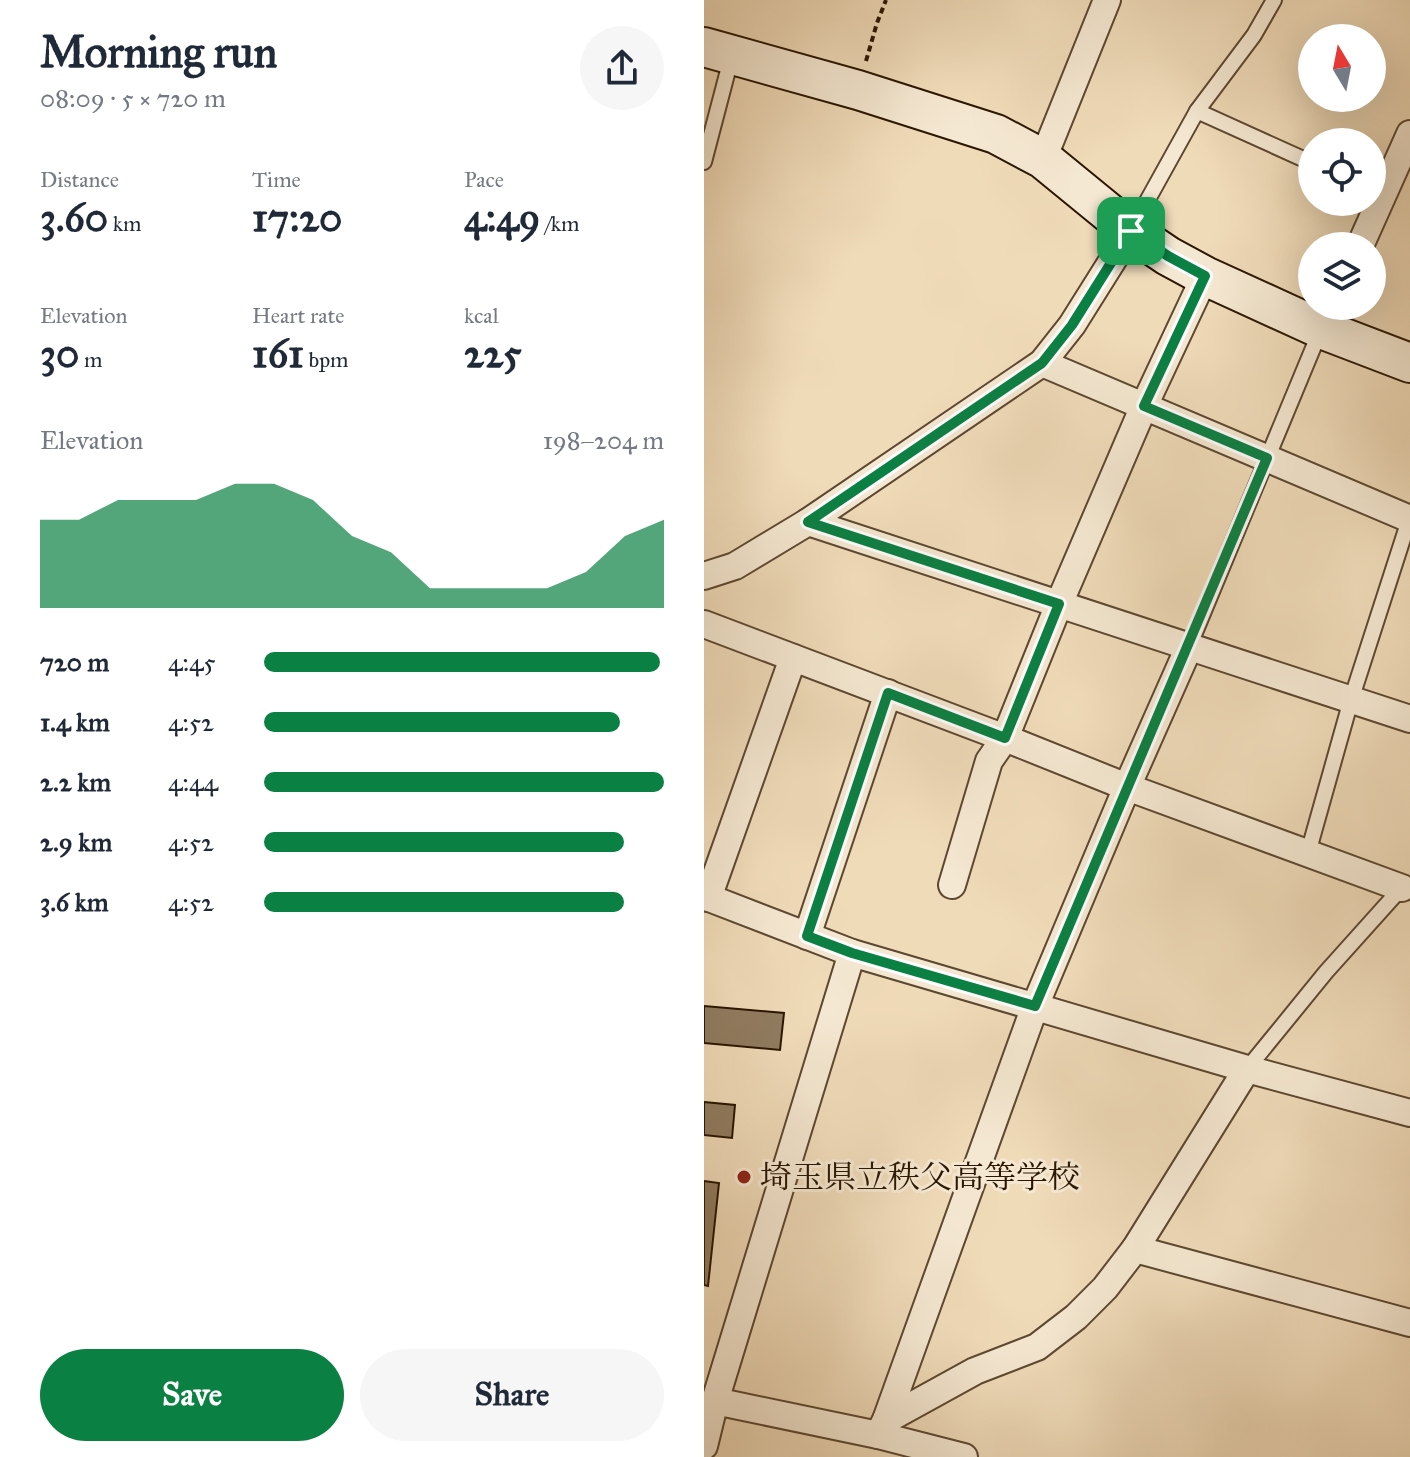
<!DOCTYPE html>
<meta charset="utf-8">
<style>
:root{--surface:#fff;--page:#f6f6f7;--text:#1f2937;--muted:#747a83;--accent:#0b8043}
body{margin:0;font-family:"IM FELL Great Primer","Noto Serif JP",serif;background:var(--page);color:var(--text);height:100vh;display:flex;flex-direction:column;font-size:30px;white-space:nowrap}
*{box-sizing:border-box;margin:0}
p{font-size:26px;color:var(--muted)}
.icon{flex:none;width:44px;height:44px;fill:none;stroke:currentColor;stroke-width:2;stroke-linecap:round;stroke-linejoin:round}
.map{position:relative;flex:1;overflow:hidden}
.details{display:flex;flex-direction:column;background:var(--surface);width:704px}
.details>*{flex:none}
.needle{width:52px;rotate:350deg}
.buttons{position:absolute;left:594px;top:24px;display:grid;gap:16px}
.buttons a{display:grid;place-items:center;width:88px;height:88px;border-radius:50%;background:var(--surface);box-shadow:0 8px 32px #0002;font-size:40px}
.pin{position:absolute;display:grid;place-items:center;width:68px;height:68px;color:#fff;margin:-34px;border-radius:16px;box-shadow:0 4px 12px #0006}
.round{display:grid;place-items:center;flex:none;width:84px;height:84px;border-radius:42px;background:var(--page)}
.summary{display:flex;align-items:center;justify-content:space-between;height:136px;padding:0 40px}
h1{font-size:44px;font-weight:700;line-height:60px}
.stats{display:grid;grid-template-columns:repeat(3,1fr);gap:12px;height:136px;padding:8px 40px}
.stats div{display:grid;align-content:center}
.stats b{font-size:40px;font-weight:700}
.stats small{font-size:22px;font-weight:400}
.stats p{font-size:22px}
.chart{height:224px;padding:16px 40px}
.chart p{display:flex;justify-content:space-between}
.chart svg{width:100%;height:144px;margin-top:8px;fill:var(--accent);opacity:.7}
.action{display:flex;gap:16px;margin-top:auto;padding:16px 40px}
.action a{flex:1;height:92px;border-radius:48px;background:var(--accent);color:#fff;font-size:32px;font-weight:700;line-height:92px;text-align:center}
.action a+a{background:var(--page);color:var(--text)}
ul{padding:0 40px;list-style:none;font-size:26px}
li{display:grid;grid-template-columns:128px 96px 1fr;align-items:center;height:60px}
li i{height:20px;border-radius:10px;background:var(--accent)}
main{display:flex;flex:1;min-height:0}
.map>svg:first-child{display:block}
.building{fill:#917c61;stroke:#2a1602;stroke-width:2}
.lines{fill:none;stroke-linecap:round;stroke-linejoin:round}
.lane-casing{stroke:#5c4730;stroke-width:18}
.street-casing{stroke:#5c4730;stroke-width:30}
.secondary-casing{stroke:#2a1602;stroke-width:42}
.path{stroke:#2a1602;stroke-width:4;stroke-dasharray:6 4;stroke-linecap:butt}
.lane{stroke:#f5e8d2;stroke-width:14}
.street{stroke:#f5e8d2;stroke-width:26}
.secondary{stroke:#f5e8d2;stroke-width:38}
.route-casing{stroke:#fff;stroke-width:16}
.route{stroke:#0b8043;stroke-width:10}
.poi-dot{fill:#8f2418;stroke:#f5e8d2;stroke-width:3}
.labels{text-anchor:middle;stroke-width:6;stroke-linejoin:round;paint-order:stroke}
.poi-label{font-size:32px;fill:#2a1602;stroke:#f5e8d2;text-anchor:start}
</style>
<main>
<section class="details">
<div class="summary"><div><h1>Morning run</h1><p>08:09 · 5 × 720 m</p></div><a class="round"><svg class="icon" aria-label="share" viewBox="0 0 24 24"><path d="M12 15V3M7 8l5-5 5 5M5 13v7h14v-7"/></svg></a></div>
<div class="stats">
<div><p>Distance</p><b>3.60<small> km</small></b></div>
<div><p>Time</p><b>17:20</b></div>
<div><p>Pace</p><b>4:49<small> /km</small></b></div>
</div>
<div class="stats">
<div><p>Elevation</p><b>30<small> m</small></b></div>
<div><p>Heart rate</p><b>161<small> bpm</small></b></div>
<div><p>kcal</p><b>225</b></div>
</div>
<div class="chart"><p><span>Elevation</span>198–204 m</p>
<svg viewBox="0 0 160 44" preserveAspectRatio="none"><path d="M0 44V17L10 17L20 11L30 11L40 11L50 6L60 6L70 11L80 22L90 27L100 38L110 38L120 38L130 38L140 33L150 22L160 17V44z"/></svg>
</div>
<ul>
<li><b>720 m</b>4:45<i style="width:99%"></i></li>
<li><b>1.4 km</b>4:52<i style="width:89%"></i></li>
<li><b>2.2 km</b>4:44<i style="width:100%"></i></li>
<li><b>2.9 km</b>4:52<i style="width:90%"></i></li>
<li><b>3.6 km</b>4:52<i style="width:90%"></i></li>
</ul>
<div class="action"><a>Save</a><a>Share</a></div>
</section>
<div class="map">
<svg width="706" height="1457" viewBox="0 0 706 1457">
<rect width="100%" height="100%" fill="#f0dbb9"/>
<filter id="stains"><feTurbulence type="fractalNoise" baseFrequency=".0025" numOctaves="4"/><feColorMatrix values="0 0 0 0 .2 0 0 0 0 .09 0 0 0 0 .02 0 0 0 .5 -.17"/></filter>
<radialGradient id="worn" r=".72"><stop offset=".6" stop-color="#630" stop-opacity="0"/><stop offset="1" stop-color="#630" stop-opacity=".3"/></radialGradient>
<g class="building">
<path d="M0 1006 80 1013 76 1050 0 1043Z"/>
<path d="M0 1102 31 1105 28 1138 0 1135Z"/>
<path d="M0 1181 15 1183 4 1286 0 1285Z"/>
</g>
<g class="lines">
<defs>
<g id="lane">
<path d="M493 111 608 163"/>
<path d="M0 162 28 55"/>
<path d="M427 230 493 111 550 35 570 0"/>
<path d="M485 647 617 329"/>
<path d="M604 853 647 700 706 517"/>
<path d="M543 1069 622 972 701 884"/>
</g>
<g id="street">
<path d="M339 159 403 0"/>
<path d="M656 246 706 134"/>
<path d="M617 329 628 306"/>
<path d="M338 363 706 519"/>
<path d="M104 522 706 719"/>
<path d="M0 576 31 566 104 522 338 363 368 325 427 231"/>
<path d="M0 624 301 738 423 787 698 888"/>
<path d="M248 885 285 761 301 738 355 604 440 406 501 276"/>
<path d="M0 896 148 953 543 1069 706 1113"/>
<path d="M4 898 89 658"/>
<path d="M103 936 184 693"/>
<path d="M431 1249 706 1323"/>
<path d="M11 1401 174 1435 260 1457"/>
<path d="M182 1420 271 1371 333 1347 372 1317 401 1288 431 1249 543 1069"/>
<path d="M174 1435 182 1420 331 1006 423 787 485 647"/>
<path d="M0 1446 11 1401 148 953"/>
</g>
<path id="secondary" d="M0 47 154 90 292 134 339 159 427 231 464 256 501 276 617 329 706 363"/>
</defs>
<use href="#lane" class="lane-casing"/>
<use href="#street" class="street-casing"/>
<use href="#secondary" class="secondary-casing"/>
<path class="path" d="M162 61 173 23 182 0"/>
<use href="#lane" class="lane"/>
<use href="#street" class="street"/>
<use href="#secondary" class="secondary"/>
</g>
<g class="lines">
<defs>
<path id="route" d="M427 231 464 256 501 276 440 406 563 458 331 1006 148 953 103 936 184 693 301 738 355 604 104 522 338 363 368 325Z"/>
</defs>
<use href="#route" class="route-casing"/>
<use href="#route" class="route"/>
</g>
<circle class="poi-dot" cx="40" cy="1177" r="8"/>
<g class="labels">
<g class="poi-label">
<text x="56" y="1188">埼玉県立秩父高等学校</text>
</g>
</g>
<rect width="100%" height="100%" filter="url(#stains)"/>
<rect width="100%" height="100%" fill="url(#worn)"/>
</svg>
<div class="buttons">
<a><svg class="needle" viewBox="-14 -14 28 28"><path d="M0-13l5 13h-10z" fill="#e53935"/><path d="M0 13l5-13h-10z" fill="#747a83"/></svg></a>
<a><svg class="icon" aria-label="locate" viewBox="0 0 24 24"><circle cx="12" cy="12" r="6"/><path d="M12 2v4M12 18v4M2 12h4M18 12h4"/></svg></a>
<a><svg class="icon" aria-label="layers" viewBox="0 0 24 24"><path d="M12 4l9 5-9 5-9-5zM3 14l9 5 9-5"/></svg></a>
</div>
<div class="pin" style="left:427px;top:231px;background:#1e9e55"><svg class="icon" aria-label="arrive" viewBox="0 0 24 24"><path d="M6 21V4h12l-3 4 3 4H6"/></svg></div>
</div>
</main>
